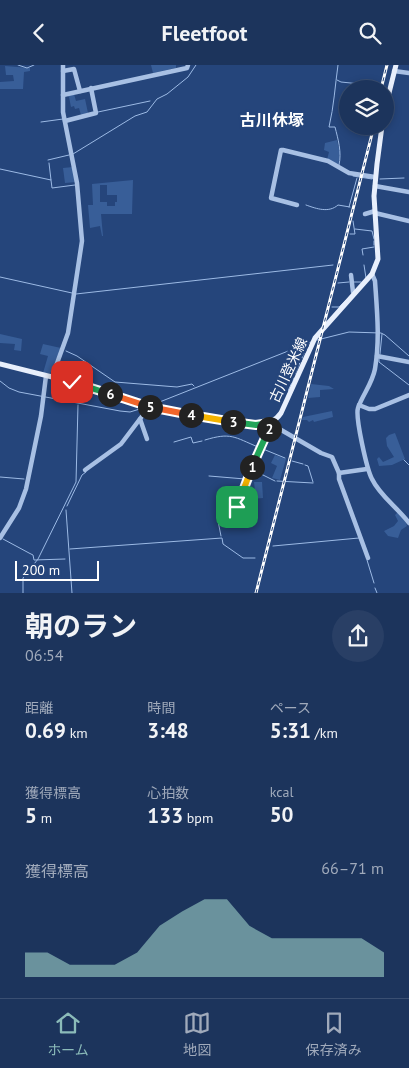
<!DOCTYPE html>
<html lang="ja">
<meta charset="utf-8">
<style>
:root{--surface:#1c345c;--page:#293f65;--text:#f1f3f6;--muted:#a0aabb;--line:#3a4f72;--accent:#8bbbb9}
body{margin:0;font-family:"PT Sans","Noto Sans JP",sans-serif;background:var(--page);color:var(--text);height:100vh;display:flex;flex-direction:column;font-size:19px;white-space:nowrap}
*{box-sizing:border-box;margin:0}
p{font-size:16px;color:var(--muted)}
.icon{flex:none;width:28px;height:28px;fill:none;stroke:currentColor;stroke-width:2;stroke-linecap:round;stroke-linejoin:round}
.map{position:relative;height:528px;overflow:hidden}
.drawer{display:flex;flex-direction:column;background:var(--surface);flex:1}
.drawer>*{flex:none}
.tools{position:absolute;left:339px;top:15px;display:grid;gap:10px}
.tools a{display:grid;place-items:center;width:55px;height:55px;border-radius:50%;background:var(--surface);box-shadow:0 2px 8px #0003,0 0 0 1px var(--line);font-size:25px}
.scale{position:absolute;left:15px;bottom:12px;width:84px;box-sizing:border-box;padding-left:5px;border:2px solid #fff;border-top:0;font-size:14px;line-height:18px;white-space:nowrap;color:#fff;-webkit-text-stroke:4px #25457b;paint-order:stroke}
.pin{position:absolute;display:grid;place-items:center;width:42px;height:42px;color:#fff;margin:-21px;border-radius:10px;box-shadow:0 2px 8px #0006}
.km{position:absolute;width:25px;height:25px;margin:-12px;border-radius:50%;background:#222;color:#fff;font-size:14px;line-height:25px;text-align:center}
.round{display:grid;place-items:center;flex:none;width:52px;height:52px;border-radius:26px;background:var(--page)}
.summary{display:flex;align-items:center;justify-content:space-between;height:85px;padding:0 25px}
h1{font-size:28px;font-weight:700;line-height:38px}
.metrics{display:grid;grid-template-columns:repeat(3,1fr);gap:8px;height:85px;padding:5px 25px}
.metrics div{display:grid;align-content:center}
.metrics b{font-size:21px;font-weight:700}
.metrics small{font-size:14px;font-weight:400}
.metrics p{font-size:14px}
.chart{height:140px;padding:10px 25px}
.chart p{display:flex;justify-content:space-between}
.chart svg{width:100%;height:90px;margin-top:5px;fill:var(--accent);opacity:.7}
header{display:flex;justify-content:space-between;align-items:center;height:65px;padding:0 25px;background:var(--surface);font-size:22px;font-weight:700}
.dock{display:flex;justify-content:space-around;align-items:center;height:70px;border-top:1px solid var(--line);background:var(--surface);font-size:14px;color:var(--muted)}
.dock a{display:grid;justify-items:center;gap:2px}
.dock .current{color:var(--accent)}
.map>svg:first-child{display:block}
.green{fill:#385e98;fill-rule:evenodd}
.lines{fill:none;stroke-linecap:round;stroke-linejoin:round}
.stream{stroke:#9cbae5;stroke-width:1}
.minor{stroke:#a8c0e4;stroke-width:4.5}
.major{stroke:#e8effc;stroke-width:5}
.rail-casing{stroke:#fff;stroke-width:3}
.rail{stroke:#25457b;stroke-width:1;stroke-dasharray:4;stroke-linecap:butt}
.split-1-casing{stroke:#fff;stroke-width:10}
.split-2-casing{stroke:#fff;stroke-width:10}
.split-3-casing{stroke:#fff;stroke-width:10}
.split-4-casing{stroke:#fff;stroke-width:10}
.split-5-casing{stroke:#fff;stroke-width:10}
.split-6-casing{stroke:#fff;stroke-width:10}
.split-7-casing{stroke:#fff;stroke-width:10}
.split-1{stroke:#f5b400;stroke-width:6}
.split-2{stroke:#22a559;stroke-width:6}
.split-3{stroke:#22a559;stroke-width:6}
.split-4{stroke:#f5b400;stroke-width:6}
.split-5{stroke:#f0652b;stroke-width:6}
.split-6{stroke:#f0652b;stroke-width:6}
.split-7{stroke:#22a559;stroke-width:6}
.labels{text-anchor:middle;stroke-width:5;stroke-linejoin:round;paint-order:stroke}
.street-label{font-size:14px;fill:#fff;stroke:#25457b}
.quarter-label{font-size:16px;font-weight:bold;fill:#fff;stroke:#25457b}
</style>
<header><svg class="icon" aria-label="back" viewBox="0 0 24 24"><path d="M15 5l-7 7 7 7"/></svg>Fleetfoot<svg class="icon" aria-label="search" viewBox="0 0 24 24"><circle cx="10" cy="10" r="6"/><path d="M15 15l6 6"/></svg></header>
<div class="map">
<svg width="409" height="528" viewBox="0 0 409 528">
<rect width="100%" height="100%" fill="#25457b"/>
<g class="green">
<path d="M151 0H176V3L153 8Z"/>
<path d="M5 1 30 3V6L24 7 23 24H0V17L14 16 13 10H6Z"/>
<path d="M74 29 76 36 85 34 88 48 81 50 79 43 75 44 74 41 71 42 69 32 67 30Z"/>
<path d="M337 75 340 88 338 102 327 95 329 87 324 85 325 78Z"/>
<path d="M73 102 76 117 65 118 63 103Z"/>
<path d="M133 115 132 149H101L103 171H102L100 161 90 163 88 140H93L92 119ZM100 120H107V130H117V137H115V141H107V137H100Z"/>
<path d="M0 269 22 274 21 286 14 285 15 279 0 278Z"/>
<path d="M43 279 61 283 50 309 43 308 48 291 40 289Z"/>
<path d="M311 319 329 321 334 324 320 325V332L308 333Z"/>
<path d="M332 346 333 352 314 357 313 355 309 357 307 355H302L303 352Z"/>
<path d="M395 368 405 394 392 400 379 401 377 394 379 392 383 397 394 392 387 381 386 373 389 370Z"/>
<path d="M275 390 286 394 280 415 272 413 277 401 271 398Z"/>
<path d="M254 417H262L263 433 240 435 243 427 255 426Z"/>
<path d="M398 447 406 458 407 461 401 465 398 473 388 471 384 466 394 461 398 456 395 450Z"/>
</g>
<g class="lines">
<g class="stream">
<path d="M18 0 27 3 34 0"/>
<path d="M338 0C335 21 334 41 329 62H335C338 74 342 87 339 100"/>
<path d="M337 15 341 17 380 21"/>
<path d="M98 47 150 36"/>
<path d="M41 57 63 54"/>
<path d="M73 89 135 51 147 47 157 34 167 29 188 12 196 0"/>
<path d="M48 95 69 90"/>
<path d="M0 104 51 115 49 98"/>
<path d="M353 111 372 114"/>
<path d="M380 114 404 113"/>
<path d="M51 115 52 123 75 120"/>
<path d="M306 140C317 144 329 148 338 140L350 142"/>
<path d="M349 142 357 113"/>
<path d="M355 164 372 166 374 174"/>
<path d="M350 169H355L353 156"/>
<path d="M374 180V176"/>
<path d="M363 190 362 184 374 182"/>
<path d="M364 200 366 213"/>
<path d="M0 212 72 228"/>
<path d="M353 217H361"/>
<path d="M338 218 349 217"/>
<path d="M76 229 333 200"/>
<path d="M332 242H339L346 235"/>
<path d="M317 275 349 267 381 268 385 270 409 291"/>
<path d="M66 286 77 291 115 317 177 322 192 319 194 321"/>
<path d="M380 289 382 269"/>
<path d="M379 293V297L409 320"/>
<path d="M295 309 308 279"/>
<path d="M0 316 9 323 19 327 120 346 130 347 143 343"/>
<path d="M288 326 294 313"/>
<path d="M152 340 311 277"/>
<path d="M229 352 256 357 267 355"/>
<path d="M259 362 266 364"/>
<path d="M205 375C231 367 234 372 258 382"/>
<path d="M174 377 191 372 193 378 202 376"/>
<path d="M263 384 285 393"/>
<path d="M404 395 409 400"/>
<path d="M292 396 303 399"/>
<path d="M305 400 308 401 313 417"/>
<path d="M253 405 275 416"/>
<path d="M209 411 245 414"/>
<path d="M0 412 24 414"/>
<path d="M277 416 313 418"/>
<path d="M67 441 82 410 86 407"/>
<path d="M66 445 72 528"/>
<path d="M234 445 237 434"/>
<path d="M221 471 217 451 227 447"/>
<path d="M3 474 29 488 33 490 34 495 65 494"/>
<path d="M273 481 359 473"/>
<path d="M70 484 222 473 223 479 243 493H255"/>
<path d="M367 495 374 518"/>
<path d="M375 523 377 528"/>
<path d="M23 528V513L38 494 76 417 78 340"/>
</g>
<g class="minor">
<path d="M63 6 74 4 80 26"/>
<path d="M394 6 409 8"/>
<path d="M63 30 187 3 188 0"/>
<path d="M65 56 96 48 91 23"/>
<path d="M375 121 409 127"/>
<path d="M297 140 271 133 281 85H283L328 96 349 108 375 112"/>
<path d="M375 148 409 156"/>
<path d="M365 149 375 146"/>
<path d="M372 209 375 216C377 246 380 274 375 304 372 319 363 329 358 343 355 352 367 405 372 414 380 431 398 443 409 458"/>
<path d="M351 210 353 227 355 228"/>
<path d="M377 291 409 297"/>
<path d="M52 312 68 268 82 176 77 118 63 47V0"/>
<path d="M359 340 369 344H375L409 330"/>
<path d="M140 354 147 374"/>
<path d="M272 357 276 362 321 388 332 392 339 408 367 404"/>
<path d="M85 405 121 379 149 342"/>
<path d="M339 408V414L368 493"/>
<path d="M228 449 236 446 268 364 269 358"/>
<path d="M0 473 19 443 26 424 41 351 46 311"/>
</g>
<g class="major">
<path d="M385 44 396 0"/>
<path d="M0 299 72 317 159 345 256 360C266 360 275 357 281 348L315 273 372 209 378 194 374 131 377 99 382 61"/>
</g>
<defs>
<g id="rail">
<path d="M381 24 387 0"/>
<path d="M256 528 374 61"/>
</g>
</defs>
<use href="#rail" class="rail-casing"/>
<use href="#rail" class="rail"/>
</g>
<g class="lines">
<defs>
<path id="split-1" d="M237 442 252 402"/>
<path id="split-2" d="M252 402 269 364"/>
<path id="split-3" d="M233 357 256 360 269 358V364"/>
<path id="split-4" d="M191 350 233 357"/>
<path id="split-5" d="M150 342 191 350"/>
<path id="split-6" d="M110 329 150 342"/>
<path id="split-7" d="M72 317 110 329"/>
</defs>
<use href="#split-1" class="split-1-casing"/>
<use href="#split-2" class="split-2-casing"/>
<use href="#split-3" class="split-3-casing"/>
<use href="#split-4" class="split-4-casing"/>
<use href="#split-5" class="split-5-casing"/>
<use href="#split-6" class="split-6-casing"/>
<use href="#split-7" class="split-7-casing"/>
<use href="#split-1" class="split-1"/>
<use href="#split-2" class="split-2"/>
<use href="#split-3" class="split-3"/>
<use href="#split-4" class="split-4"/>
<use href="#split-5" class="split-5"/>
<use href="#split-6" class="split-6"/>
<use href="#split-7" class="split-7"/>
</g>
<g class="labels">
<g class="street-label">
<text transform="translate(288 305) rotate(-65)" y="5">古川登米線</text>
</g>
<g class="quarter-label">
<text x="272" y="61">古川休塚</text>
</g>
</g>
</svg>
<div class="tools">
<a><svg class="icon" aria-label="layers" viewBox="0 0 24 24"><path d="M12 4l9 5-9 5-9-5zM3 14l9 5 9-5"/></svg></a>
</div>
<div class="scale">200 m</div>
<div class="pin" style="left:237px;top:442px;background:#1e9e55"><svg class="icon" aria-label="arrive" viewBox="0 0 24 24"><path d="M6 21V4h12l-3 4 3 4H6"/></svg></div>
<div class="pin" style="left:72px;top:317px;background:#d93025"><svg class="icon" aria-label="check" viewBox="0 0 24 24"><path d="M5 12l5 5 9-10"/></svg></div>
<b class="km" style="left:252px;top:402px">1</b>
<b class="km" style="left:269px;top:364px">2</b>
<b class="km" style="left:233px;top:357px">3</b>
<b class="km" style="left:191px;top:350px">4</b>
<b class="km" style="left:150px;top:342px">5</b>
<b class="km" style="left:110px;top:329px">6</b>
</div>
<section class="drawer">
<div class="summary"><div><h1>朝のラン</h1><p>06:54</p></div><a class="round"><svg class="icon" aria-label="share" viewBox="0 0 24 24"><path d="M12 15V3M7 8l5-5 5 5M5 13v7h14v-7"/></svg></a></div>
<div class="metrics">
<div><p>距離</p><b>0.69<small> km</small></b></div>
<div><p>時間</p><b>3:48</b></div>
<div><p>ペース</p><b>5:31<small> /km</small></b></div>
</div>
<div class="metrics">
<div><p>獲得標高</p><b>5<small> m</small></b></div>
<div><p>心拍数</p><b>133<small> bpm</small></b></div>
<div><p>kcal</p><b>50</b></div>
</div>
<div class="chart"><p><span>獲得標高</span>66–71 m</p>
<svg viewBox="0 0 160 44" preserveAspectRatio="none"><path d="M0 44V32L10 32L20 38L30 38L40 38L50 32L60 19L70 12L80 6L90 6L100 19L110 25L120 25L130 25L140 25L150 25L160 32V44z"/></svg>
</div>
</section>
<nav class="dock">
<a class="current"><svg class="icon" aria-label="home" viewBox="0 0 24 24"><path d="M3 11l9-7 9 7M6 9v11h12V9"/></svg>ホーム</a>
<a><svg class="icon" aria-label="map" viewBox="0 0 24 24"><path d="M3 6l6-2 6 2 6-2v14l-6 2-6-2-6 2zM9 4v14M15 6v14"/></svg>地図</a>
<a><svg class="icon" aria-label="saved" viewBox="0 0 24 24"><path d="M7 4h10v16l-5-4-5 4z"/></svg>保存済み</a>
</nav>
